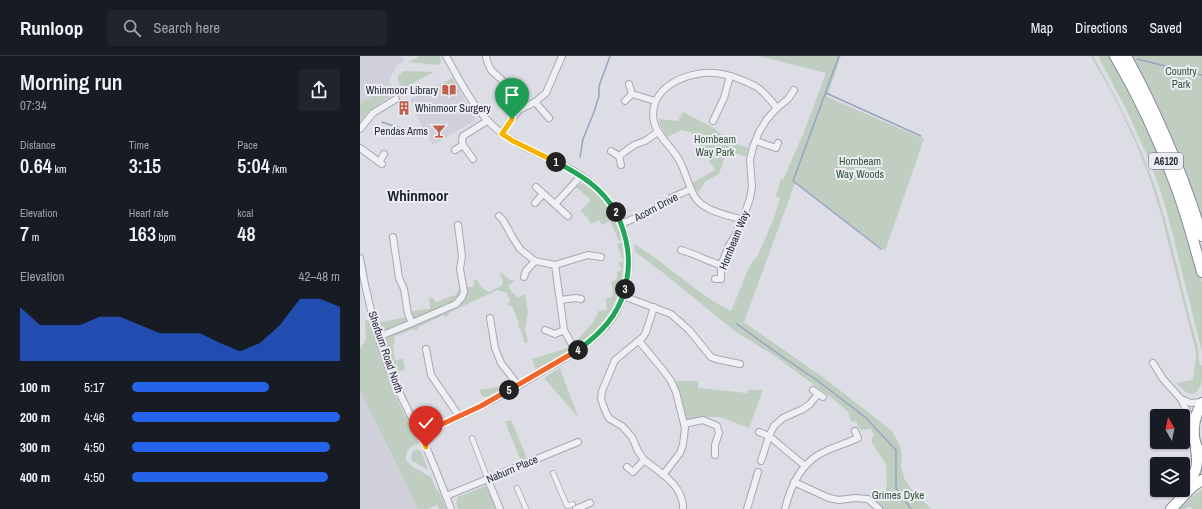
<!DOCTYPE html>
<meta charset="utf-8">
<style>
:root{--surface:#171b24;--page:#20242c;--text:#f1f3f6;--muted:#9ea1a6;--line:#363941;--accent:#2563eb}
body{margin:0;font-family:"Archivo Narrow",sans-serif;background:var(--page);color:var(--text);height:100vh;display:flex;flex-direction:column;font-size:15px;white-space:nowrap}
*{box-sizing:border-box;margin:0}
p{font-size:13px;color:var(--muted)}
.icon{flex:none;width:22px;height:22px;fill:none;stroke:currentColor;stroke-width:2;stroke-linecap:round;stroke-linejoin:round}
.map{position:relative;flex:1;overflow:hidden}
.details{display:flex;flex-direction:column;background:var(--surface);width:360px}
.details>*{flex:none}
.needle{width:26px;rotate:351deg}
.fabs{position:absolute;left:790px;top:353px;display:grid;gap:8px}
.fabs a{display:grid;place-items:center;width:40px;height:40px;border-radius:4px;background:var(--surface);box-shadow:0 1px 3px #0004;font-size:20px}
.pin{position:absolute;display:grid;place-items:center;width:34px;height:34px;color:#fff;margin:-41px -17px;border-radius:50% 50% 50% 0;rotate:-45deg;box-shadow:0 0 4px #0007}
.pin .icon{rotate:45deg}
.km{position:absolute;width:20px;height:20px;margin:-10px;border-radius:50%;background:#222;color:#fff;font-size:11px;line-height:20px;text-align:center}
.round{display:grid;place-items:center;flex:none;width:42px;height:42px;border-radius:4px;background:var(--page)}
.headline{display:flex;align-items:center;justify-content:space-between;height:68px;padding:0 20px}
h1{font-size:22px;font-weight:600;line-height:30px}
.figures{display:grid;grid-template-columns:repeat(3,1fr);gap:6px;height:68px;padding:4px 20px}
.figures div{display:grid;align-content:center}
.figures b{font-size:20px;font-weight:600}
.figures small{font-size:11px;font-weight:400}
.figures p{font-size:11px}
.chart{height:112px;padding:8px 20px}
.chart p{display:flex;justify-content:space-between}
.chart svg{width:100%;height:72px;margin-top:4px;fill:var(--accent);opacity:.7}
ul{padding:0 20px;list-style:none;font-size:13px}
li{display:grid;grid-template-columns:64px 48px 1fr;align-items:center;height:30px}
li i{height:10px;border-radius:5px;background:var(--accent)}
header{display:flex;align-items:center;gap:24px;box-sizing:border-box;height:56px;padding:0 20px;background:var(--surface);border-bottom:1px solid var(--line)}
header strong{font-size:19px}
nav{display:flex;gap:22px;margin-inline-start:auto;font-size:14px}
.search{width:280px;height:36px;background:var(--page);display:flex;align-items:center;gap:10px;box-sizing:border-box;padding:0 14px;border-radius:4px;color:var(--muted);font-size:15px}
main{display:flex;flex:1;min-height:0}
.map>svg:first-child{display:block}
.built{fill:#d0d0da}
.green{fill:#bfcec0}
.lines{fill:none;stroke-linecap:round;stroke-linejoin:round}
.stream{stroke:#9ba2c2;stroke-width:1.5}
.pedestrian-casing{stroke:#a7a8b2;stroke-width:6}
.minor-casing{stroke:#a7a8b2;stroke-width:8}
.trunk-casing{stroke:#86889a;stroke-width:12}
.pedestrian{stroke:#eff0f4;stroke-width:4.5}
.minor{stroke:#eff0f4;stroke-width:6}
.trunk{stroke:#fff;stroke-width:10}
.split-1-casing{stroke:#fff;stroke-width:8}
.split-2-casing{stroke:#fff;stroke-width:8}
.split-3-casing{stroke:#fff;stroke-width:8}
.split-4-casing{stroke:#fff;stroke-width:8}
.split-5-casing{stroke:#fff;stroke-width:8}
.split-6-casing{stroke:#fff;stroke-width:8}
.split-7-casing{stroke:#fff;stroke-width:8}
.split-1{stroke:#f5b400;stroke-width:5}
.split-2{stroke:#22a559;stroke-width:5}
.split-3{stroke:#22a559;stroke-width:5}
.split-4{stroke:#22a559;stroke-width:5}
.split-5{stroke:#f0652b;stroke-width:5}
.split-6{stroke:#f0652b;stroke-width:5}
.split-7{stroke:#f5b400;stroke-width:5}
.labels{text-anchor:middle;stroke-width:4;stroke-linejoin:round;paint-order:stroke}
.shield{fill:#ecedf3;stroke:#636472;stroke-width:1}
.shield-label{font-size:10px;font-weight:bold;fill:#28293a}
.park-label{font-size:11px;fill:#37543b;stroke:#ecedf3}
.poi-label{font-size:11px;fill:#28293a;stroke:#ecedf3;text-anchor:end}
.street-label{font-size:11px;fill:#28293a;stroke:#ecedf3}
.district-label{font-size:15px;font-weight:bold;fill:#1a1b2b;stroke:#ecedf3}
</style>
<header>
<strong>Runloop</strong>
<div class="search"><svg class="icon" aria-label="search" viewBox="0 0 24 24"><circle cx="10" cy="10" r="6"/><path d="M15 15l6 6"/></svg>Search here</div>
<nav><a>Map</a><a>Directions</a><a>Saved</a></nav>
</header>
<main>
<section class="details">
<div class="headline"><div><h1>Morning run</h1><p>07:34</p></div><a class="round"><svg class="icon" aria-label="share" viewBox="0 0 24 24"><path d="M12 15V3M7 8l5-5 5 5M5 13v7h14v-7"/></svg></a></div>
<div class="figures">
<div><p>Distance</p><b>0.64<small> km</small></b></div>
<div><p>Time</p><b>3:15</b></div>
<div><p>Pace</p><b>5:04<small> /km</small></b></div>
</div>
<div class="figures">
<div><p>Elevation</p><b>7<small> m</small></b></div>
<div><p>Heart rate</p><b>163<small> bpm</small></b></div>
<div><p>kcal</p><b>48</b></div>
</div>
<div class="chart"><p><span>Elevation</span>42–48 m</p>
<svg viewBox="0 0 160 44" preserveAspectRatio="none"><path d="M0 44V11L10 22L20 22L30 22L40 17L50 17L60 22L70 27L80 27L90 27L100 33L110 38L120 33L130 22L140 6L150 6L160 11V44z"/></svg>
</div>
<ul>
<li><b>100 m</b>5:17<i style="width:66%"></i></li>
<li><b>200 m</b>4:46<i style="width:100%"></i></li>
<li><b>300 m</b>4:50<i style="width:95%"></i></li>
<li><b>400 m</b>4:50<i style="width:94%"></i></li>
</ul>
</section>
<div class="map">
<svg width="842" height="453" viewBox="0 0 842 453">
<rect width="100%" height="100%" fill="#dddee5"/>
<g class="built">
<path d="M0 0H42L45 5 36 10 30 22V29L0 48Z"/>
<path d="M91 22H92L94 24 116 64 73 89 55 57 54 56 56 55 50 44 77 28 80 29 89 24Z"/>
<path d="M0 335 35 408 58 453H0Z"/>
</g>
<g class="green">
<path d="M60 0H80L81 5 80 8 77 9 49 6Z"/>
<path d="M399 0H481L467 41 564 83 525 195 435 127 384 266 468 325 532 375 540 390 542 399 541 409 544 422 550 432 559 440 571 453H522L513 445 524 437 527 430 526 408 512 387V382L514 380 511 373 502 374 498 370 496 365 491 366 488 356 477 346 415 300 376 276 302 216 275 196 274 188C308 208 336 238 371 255L390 209 398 199 414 162 420 142 416 140 421 123 423 124 444 76 466 17Z"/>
<path d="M731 0H733C757 43 780 87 796 134 813 186 823 240 838 292L839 306 842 310V327L837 336 833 338 827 337 816 327 833 324 836 302V296L801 158 788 117 775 85 754 41Z"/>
<path d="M738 0H752L796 88 833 194 842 226V296L809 164 800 133 790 106 768 57Z"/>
<path d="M769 0H842V171Z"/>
<path d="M43 15H46L74 16 46 31C40 30 37 26 38 20Z"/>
<path d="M91 22 93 23 100 34 98 37H95L90 27 82 32 80 29 89 24Z"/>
<path d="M30 29 33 34V38L10 54 0 66V48Z"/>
<path d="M323 56 354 72 369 85 388 92 387 101 372 96 371 94 370 95 367 94 359 118 345 126 338 137 332 127 355 114 348 103 350 102 331 76 321 74 307 81 300 69 299 63 318 65Z"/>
<path d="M223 127C235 131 249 152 254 162 258 169 259 176 262 183L259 185 250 165 242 169 239 164 231 168 227 161 220 155 231 144 216 131 221 128Z"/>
<path d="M262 186C267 220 259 253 233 277 228 282 222 288 215 286 222 278 237 265 238 255L247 254 246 242 252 241 253 233 251 226 257 223V216L262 214 258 207 263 205 257 188Z"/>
<path d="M140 216 150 224H155L148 230 157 242 164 238 165 239 168 256 165 273 168 286 165 287 160 272 158 271 159 267 152 250H149L148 248 150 245 147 237 138 234 90 256 88 260 85 261 84 259 58 271 57 275 53 273 34 281 35 288H33L35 304 43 303 45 314 39 316 40 320 36 322 17 267 46 261C50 253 62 254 70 253L69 242H74V245L77 246 86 242 96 239 101 230 107 231H113L114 225 117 223C119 229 123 233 129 236L141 230 143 226Z"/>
<path d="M9 264 21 304 34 337 59 388C49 389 46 395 46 404L53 411 71 421 76 433 80 437 86 453H79L77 449 68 453H58L0 335V293L6 283 5 265Z"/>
<path d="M208 292V295L205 298 176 314 172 303Z"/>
<path d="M200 312 218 361 184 322Z"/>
<path d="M149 323 151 326 149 329 127 341 122 340 119 334 145 330Z"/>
<path d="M316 325H338V332L387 337 388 334H403L389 372 360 361H340L327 364Z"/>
<path d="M151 364 167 402 161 405 145 366Z"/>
<path d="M57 393 61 395 68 414 52 405C50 399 52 395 57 393Z"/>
<path d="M125 430 127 432 137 453H98L96 447 98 441Z"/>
<path d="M842 434V453H831L832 451H828L825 453H819L837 437Z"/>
</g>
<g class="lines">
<g class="stream">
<path d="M479 0 433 125 521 193"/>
<path d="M777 3 826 15"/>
<path d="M834 17 842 19"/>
<path d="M466 37 561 80"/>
<path d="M22 66 61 79"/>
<path d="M220 101 223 83 234 56 239 40V30L250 0"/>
<path d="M377 268 417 297 458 325 505 361 536 394V432L551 453"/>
</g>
<defs>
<g id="pedestrian">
<path d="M112 382 128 424"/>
<path d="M193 417 207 450 213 448"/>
<path d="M157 432 166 453"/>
</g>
<g id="minor">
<path d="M126 0 127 5 131 14 143 25 150 41 159 54"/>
<path d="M269 28 272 38 295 45"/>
<path d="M265 45 272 38"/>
<path d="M175 46 189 62"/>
<path d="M353 65 364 42 370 20"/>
<path d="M0 73 13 57 36 43"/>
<path d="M142 78 152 63 159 54 175 46 186 37 202 0"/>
<path d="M396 85 416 92 418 87"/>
<path d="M103 89 102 84 103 80 127 65"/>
<path d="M0 92 22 108"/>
<path d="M95 94 103 89 113 103"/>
<path d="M251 95 259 100 261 109"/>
<path d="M259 100 274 89 285 85 298 76"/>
<path d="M19 106 24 98"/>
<path d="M176 131 208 160"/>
<path d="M175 147 183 138"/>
<path d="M195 148 221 120"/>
<path d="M139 160 143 164 153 182 160 193 175 205 195 209 228 199 241 201"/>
<path d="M383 164C368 159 343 155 335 141 328 130 326 116 319 104 313 92 297 80 294 66 287 32 326 15 355 17 369 18 383 24 395 30 404 35 410 44 417 52"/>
<path d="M261 168 287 157 311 142 331 133"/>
<path d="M33 181 39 222 44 233 48 258 52 267"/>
<path d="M321 194C335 198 347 205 361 209"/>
<path d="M0 202C6 238 15 273 27 308 38 337 53 363 66 391 75 411 83 432 91 453"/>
<path d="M195 209 204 274 216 296"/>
<path d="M164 221 166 215 175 205"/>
<path d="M355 223H361V209L369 190 381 169 390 142 392 131 390 104 393 91 399 76 407 63 417 52 428 43 434 34"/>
<path d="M263 240 311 258 329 274 351 301 356 303 380 308"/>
<path d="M200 244 216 242 221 243"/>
<path d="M294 251 286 276 283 281 255 304 242 335 241 342 243 349 247 359 250 363 262 370 272 381 278 395 284 404C300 416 324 430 323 453"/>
<path d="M130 262 135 292 141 307 158 329"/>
<path d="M185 274 195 278 204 274"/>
<path d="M18 281 52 267 96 248 102 241 104 235 100 213 102 200 98 169"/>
<path d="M279 285 303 314 311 325 316 336 325 372 323 389 320 397 303 419"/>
<path d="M66 293 71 319 99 360"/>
<path d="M793 307 803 323 821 343 829 359 833 369"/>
<path d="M453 334 463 341"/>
<path d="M821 343 831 347 842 346"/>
<path d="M324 368 343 364 357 370 359 377 355 389V399"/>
<path d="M399 376 409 380 401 405"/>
<path d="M60 378C81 369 102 360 123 349 144 338 165 326 186 313 208 301 230 288 247 269 265 248 272 216 267 189 263 165 251 144 232 128 209 108 178 100 152 84 119 65 104 32 86 0"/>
<path d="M445 410 409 380 414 370 423 362 443 353 450 348 458 338"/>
<path d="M267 411 273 416 284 404"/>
<path d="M128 424 140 453"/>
<path d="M434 426 469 442 479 444 495 442 508 443 519 453"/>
<path d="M86 440 218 386"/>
<path d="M216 453 230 447"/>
<path d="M387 453 398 416"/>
<path d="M425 453C430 432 439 411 458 399 470 392 485 388 498 382L495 375"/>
</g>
<g id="trunk">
<path d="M755 0C779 41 799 84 815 128 826 157 834 187 842 216"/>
<path d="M766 0C798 59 822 115 842 180"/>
<path d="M842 347C832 364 830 384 842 400"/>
<path d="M823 430C836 418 839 412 836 393"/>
<path d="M811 453 833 430 842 424"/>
</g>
</defs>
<use href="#pedestrian" class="pedestrian-casing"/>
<use href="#minor" class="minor-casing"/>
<use href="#trunk" class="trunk-casing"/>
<use href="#pedestrian" class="pedestrian"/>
<use href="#minor" class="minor"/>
<use href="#trunk" class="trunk"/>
</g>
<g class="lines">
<defs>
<path id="split-1" d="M152 63 142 78 153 85 196 106"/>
<path id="split-2" d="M196 106C221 119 241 131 256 156"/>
<path id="split-3" d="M256 156C268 182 272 204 265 233"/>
<path id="split-4" d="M218 294C240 278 258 260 265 233"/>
<path id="split-5" d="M149 334 218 294"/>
<path id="split-6" d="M78 370 121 350 149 334"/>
<path id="split-7" d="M66 391 60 378 78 370"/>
</defs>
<use href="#split-1" class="split-1-casing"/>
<use href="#split-2" class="split-2-casing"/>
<use href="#split-3" class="split-3-casing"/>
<use href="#split-4" class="split-4-casing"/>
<use href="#split-5" class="split-5-casing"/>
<use href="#split-6" class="split-6-casing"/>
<use href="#split-7" class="split-7-casing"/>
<use href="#split-1" class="split-1"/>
<use href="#split-2" class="split-2"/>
<use href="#split-3" class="split-3"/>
<use href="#split-4" class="split-4"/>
<use href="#split-5" class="split-5"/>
<use href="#split-6" class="split-6"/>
<use href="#split-7" class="split-7"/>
</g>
<defs>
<symbol id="library-bare" viewBox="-9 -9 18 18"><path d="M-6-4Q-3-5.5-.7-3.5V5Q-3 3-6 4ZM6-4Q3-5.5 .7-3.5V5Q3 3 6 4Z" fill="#bf604d" stroke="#ecedf3" stroke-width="2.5" paint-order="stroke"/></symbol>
<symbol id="building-bare" viewBox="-9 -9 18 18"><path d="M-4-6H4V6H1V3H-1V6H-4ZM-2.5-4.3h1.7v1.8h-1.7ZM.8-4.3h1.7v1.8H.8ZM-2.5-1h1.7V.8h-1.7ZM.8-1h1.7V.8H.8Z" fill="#bf604d" stroke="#ecedf3" stroke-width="2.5" paint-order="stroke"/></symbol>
<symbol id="bar-bare" viewBox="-9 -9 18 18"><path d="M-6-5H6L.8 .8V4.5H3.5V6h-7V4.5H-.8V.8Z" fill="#bf604d" stroke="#ecedf3" stroke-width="2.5" paint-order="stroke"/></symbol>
</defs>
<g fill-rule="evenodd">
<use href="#library-bare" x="79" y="24" width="20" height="20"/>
<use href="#building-bare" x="34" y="42" width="20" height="20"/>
<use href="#bar-bare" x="69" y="65" width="20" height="20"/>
</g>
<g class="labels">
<rect class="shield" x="789" y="97" width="34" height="16" rx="3"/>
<g class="shield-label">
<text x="806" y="109">A6120</text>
</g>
<g class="park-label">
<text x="821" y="19">Country<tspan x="821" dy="13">Park</tspan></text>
<text x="355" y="87">Hornbeam<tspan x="355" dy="13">Way Park</tspan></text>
<text x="500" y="109">Hornbeam<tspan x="500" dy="13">Way Woods</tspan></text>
<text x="538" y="443">Grimes Dyke</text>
</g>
<g class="poi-label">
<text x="78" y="38">Whinmoor Library</text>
<text x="55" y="56" text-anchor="start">Whinmoor Surgery</text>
<text x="68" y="79">Pendas Arms</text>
</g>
<g class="street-label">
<text transform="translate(296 151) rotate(-28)" y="4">Acorn Drive</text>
<text transform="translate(374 184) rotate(-68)" y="4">Hornbeam Way</text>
<text transform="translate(26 296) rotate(71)" y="4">Sherburn Road North</text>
<text transform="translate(152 413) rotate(-23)" y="4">Naburn Place</text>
</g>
<g class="district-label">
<text x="58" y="145">Whinmoor</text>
</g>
</g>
</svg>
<div class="fabs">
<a><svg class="needle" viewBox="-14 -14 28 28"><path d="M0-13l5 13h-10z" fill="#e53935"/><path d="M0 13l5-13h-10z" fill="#9ea1a6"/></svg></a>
<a><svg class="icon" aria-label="layers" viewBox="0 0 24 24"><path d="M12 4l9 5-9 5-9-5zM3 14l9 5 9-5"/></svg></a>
</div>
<div class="pin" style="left:152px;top:63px;background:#1e9e55"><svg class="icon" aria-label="arrive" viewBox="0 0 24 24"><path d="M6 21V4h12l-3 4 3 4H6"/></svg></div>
<div class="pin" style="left:66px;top:391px;background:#d93025"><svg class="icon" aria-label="check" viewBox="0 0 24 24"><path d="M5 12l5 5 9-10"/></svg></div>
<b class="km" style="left:196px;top:106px">1</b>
<b class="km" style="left:256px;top:156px">2</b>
<b class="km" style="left:265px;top:233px">3</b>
<b class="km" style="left:218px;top:294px">4</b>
<b class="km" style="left:149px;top:334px">5</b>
</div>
</main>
